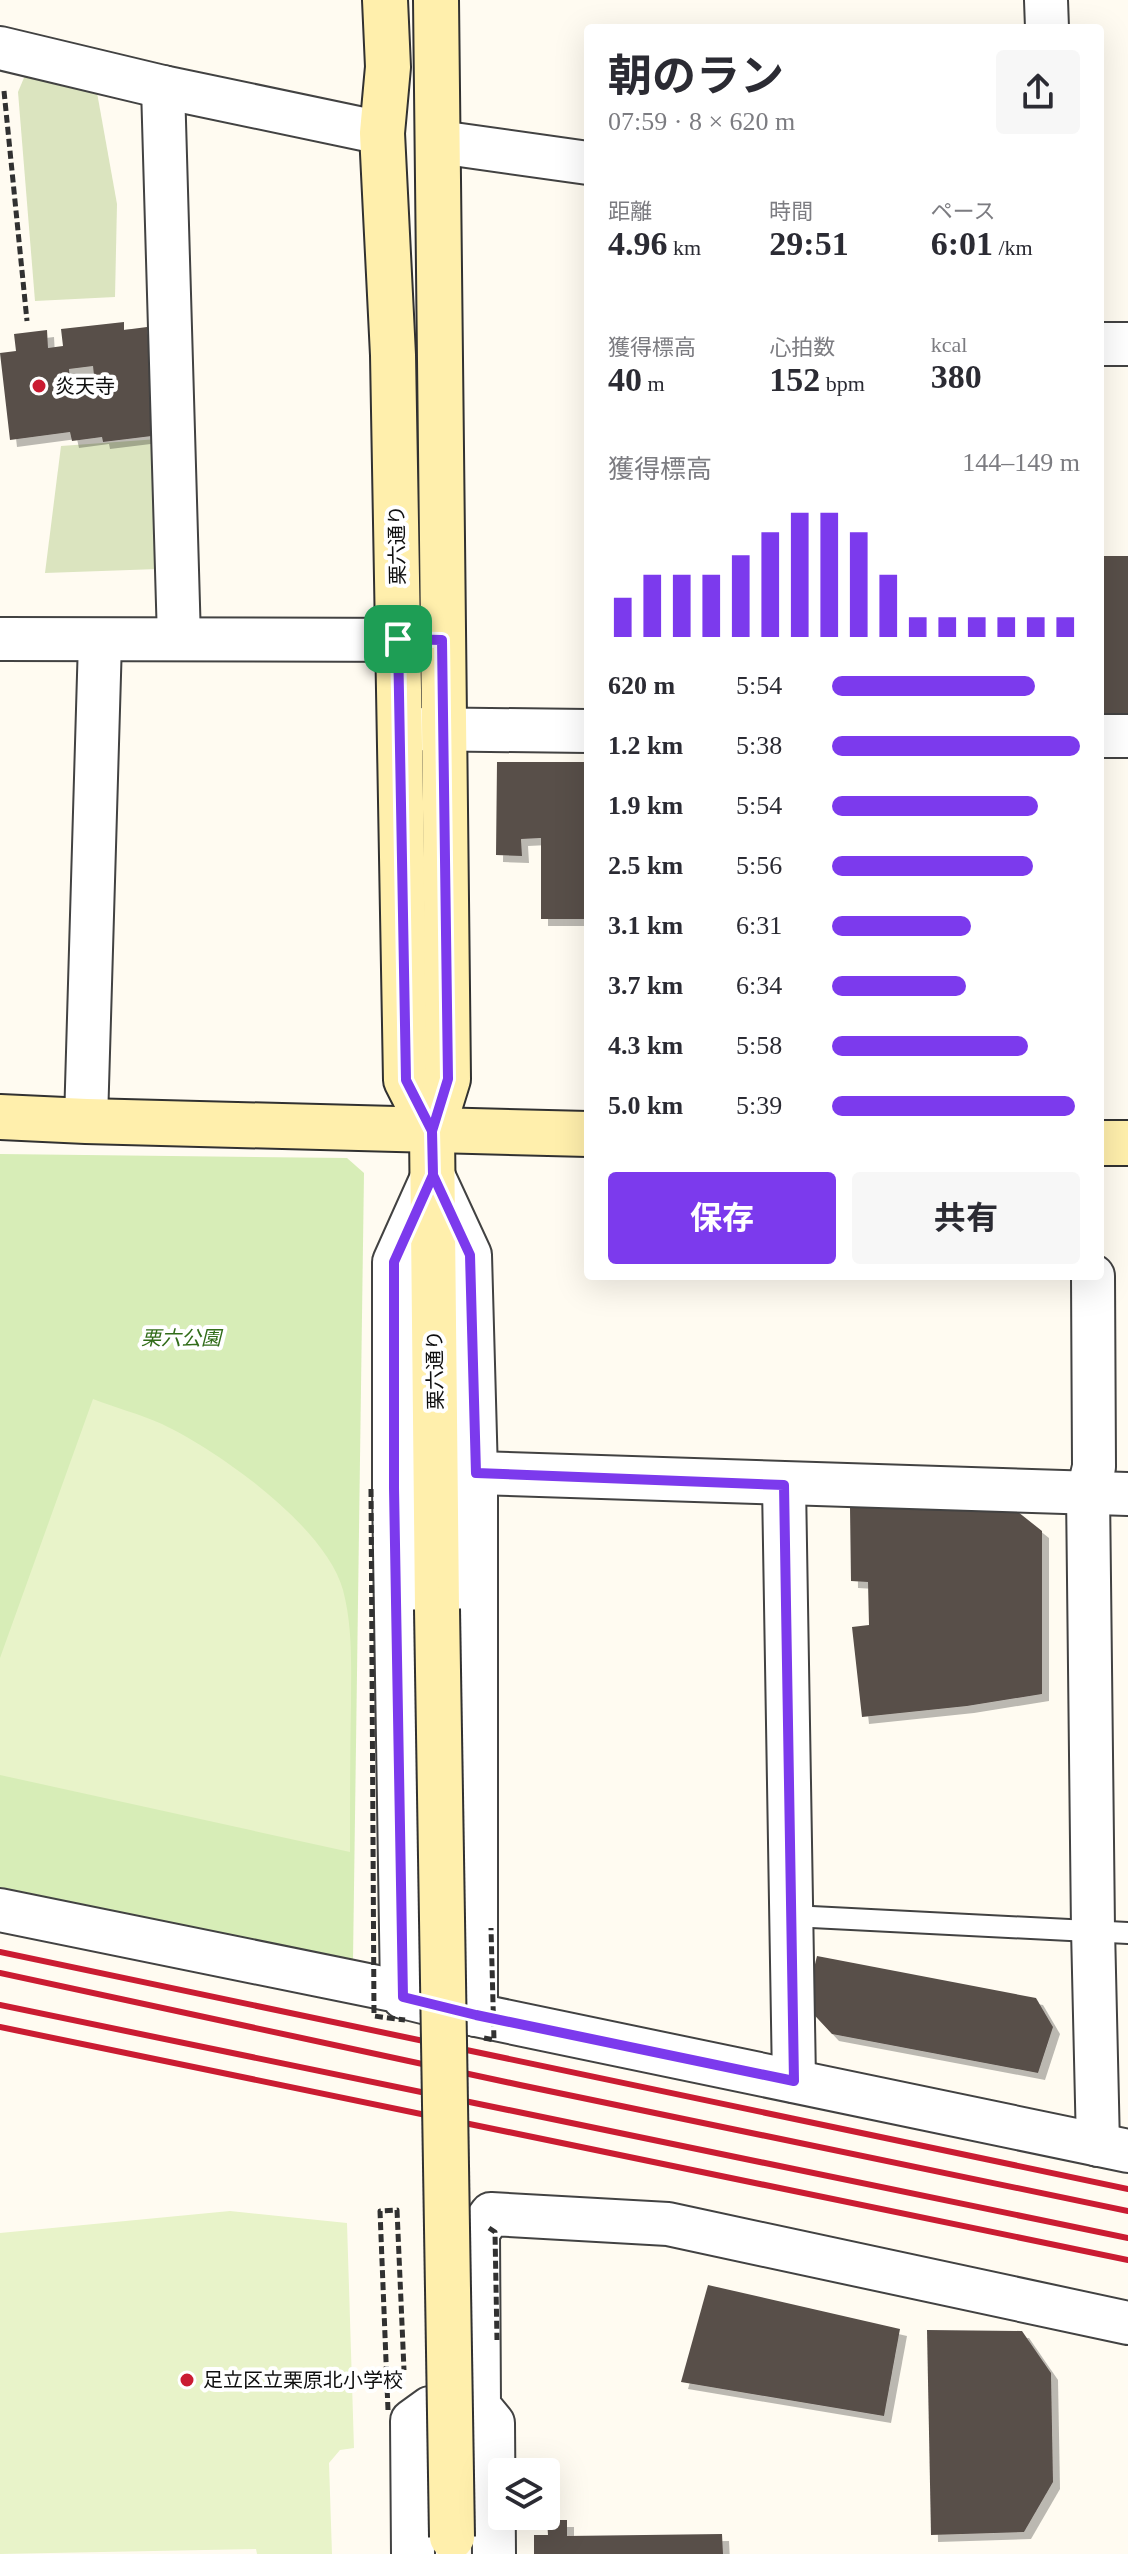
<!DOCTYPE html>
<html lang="ja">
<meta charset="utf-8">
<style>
:root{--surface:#fff;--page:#f7f7f7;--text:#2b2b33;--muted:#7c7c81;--accent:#7c3aed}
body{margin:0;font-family:"Times New Roman","Noto Sans JP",serif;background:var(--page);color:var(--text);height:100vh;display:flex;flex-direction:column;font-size:30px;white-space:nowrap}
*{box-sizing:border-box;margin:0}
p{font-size:26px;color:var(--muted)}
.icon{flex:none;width:44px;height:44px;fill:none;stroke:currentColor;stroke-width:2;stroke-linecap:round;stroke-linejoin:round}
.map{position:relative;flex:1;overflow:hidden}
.details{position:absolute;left:584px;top:24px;width:520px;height:1256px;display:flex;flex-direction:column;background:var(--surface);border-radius:8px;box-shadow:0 8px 32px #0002}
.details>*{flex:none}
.controls{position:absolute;left:488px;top:2458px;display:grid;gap:16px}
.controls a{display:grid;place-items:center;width:72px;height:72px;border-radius:8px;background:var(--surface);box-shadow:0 8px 32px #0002;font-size:40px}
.pin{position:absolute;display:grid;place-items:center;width:68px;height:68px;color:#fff;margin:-34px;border-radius:16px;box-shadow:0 4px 12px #0006}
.round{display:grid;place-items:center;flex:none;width:84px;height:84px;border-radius:8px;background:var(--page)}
.summary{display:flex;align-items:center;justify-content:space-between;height:136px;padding:0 24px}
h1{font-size:44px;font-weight:700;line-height:60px}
.figures{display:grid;grid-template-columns:repeat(3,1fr);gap:12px;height:136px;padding:8px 24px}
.figures div{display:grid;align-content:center}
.figures b{font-size:34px;font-weight:700}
.figures small{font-size:22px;font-weight:400}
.figures p{font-size:22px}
.chart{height:224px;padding:16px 24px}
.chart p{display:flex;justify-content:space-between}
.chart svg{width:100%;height:144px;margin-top:8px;stroke:var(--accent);stroke-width:6}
.action{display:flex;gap:16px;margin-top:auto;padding:16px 24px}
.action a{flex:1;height:92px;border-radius:8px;background:var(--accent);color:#fff;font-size:32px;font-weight:700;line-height:92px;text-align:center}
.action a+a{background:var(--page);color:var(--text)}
ul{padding:0 24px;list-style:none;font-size:26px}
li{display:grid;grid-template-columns:128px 96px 1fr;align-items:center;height:60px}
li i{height:20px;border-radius:10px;background:var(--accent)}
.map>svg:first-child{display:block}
.green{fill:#d7edb7}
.cemetery{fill:#dbe4bf}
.pitch{fill:#e8f3c9}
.building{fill:#584f4a;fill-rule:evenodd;filter:url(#shadow)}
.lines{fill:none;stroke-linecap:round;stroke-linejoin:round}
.lane-casing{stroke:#424242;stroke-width:24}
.street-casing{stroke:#424242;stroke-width:46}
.secondary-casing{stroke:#313131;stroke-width:48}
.path{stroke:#313131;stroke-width:5;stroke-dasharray:8 4;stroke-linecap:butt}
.lane{stroke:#fff;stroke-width:20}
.street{stroke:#fff;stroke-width:42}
.secondary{stroke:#ffefac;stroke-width:44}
.rail{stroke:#ca1c32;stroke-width:6}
.secondary-bridge-casing{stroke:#313131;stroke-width:48;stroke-linecap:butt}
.path-bridge{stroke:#313131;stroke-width:5;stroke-dasharray:8 4;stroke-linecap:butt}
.secondary-bridge{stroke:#ffefac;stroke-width:44}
.route-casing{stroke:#fff;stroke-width:16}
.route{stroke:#7c3aed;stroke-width:10}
.poi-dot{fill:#ca1c32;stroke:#fff;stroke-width:3}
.labels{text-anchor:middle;stroke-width:8;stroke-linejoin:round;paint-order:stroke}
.poi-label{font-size:20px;fill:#0f0f0f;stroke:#fff;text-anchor:start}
.street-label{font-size:20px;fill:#0f0f0f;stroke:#fff}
.park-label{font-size:20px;font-style:italic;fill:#316c19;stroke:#fff}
</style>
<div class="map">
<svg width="1128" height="2554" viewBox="0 0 1128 2554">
<defs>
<filter id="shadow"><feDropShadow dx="7" dy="7" stdDeviation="0" flood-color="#0004"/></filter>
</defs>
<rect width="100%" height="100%" fill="#fffbf1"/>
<path class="green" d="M0 1154 347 1158 364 1173 353 1960 0 1887Z"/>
<g class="cemetery">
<path d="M26 73 96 87 117 204 115 297 35 301 18 92Z"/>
<path d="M158 439V569L45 573 61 446Z"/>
</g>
<g class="pitch">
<path d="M93 1399C116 1408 140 1414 162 1424 219 1451 326 1527 343 1590 353 1628 351 1666 351 1705 350 1754 350 1803 350 1852L0 1775V1658Z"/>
<path d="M230 2211 347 2223 354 2448 340 2450 329 2463 332 2554H257L256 2549 0 2554V2233Z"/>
</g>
<g class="building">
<path d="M124 322V330L147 327 160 435 103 442 102 437 72 441 70 432 10 440 0 353 16 351 14 334 47 330 48 348 63 346 61 329ZM93 366 95 386 71 389 69 369Z"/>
<path d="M1100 556H1128V717L1107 718 1100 712Z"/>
<path d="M497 762H588V919H541V838L521 839 522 856 496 855Z"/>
<path d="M850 1507 1013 1508 1042 1531V1694L967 1706 862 1717 852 1627 869 1625 868 1582 851 1581Z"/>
<path d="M817 1956 1036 1998 1053 2027 1038 2073 832 2034 805 2005Z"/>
<path d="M708 2285 900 2329 884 2416 681 2382Z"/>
<path d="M927 2330 1022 2331 1051 2373 1053 2482 1024 2532 931 2535Z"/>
<path d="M547 2520H567V2536L722 2534 723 2554H534V2535H548Z"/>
</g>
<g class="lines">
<defs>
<path id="lane" d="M792 1916 1128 1933"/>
<g id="street">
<path d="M1046 0 1047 28"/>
<path d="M0 48 163 87 382 133"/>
<path d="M163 87 179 639"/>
<path d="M439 142 588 163"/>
<path d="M1100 344H1128"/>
<path d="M0 639 435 640"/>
<path d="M409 729 588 731"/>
<path d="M1100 736H1128"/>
<path d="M86 1121 100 641"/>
<path d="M1093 1276 1094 1467 1088 1492 1093 1929 1098 2145"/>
<path d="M476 1473 1128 1494"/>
<path d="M784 1485 794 2081"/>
<path d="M0 1910 402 1992 403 1997 476 2015 1128 2151"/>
<path d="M402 1992 394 1488V1262L433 1175 470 1255 476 1473V2015"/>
<path d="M413 2554 412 2421 430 2408 479 2406"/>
<path d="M494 2554 493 2423 479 2406 478 2232 491 2214 668 2224 1128 2323"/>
</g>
<g id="secondary">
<path d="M385 0 388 67 382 133 393 355 406 1080 432 1131"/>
<path d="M436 0 448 1079 432 1131 437 1609"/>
<path d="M0 1117 86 1121 588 1134"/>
<path d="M1100 1143H1128"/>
</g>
</defs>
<use href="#lane" class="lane-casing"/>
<use href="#street" class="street-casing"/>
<use href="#secondary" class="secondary-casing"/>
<path class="path" d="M4 91 27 321"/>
<use href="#lane" class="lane"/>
<use href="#street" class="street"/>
<use href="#secondary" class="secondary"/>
<g class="rail">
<path d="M0 1952 1128 2189"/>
<path d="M0 1973 520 2085 1128 2211"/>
<path d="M0 2005 1128 2238"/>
<path d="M0 2027 1128 2260"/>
</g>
<defs>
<path id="secondary-bridge" d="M437 1609 452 2537"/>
</defs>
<use href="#secondary-bridge" class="secondary-bridge-casing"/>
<g class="path-bridge">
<path d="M371 1489 374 2016 405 2020"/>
<path d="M484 2038 494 2040 491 1928"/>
<path d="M489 2228 495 2232 497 2340"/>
<path d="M388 2410 380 2211 397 2210 404 2370"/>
</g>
<use href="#secondary-bridge" class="secondary-bridge"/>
</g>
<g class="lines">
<defs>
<path id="route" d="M398 639 406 1080 432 1131 433 1175 394 1262V1488L403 1997 476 2015 794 2081 784 1485 476 1473 470 1255 433 1175 432 1131 448 1079 442 640 398 639"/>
</defs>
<use href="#route" class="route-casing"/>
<use href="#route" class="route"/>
</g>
<g class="poi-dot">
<circle cx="39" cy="386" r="8"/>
<circle cx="187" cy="2380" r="8"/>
</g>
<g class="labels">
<g class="poi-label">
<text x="55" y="393">炎天寺</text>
<text x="203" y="2387">足立区立栗原北小学校</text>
</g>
<g class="street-label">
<text transform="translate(397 545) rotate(-91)" y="7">栗六通り</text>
<text transform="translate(435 1370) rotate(-91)" y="7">栗六通り</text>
</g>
<g class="park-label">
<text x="181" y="1345">栗六公園</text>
</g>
</g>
</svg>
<div class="controls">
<a><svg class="icon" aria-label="layers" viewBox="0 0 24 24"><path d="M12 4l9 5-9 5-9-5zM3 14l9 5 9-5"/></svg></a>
</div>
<div class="pin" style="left:398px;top:639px;background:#1e9e55"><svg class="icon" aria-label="arrive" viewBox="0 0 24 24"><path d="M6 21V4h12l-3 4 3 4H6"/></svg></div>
<section class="details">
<div class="summary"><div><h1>朝のラン</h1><p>07:59 · 8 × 620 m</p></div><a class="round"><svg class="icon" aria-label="share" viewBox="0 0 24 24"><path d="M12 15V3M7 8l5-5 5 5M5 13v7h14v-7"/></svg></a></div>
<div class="figures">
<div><p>距離</p><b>4.96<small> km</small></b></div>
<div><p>時間</p><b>29:51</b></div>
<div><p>ペース</p><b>6:01<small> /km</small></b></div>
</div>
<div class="figures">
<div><p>獲得標高</p><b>40<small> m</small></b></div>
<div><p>心拍数</p><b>152<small> bpm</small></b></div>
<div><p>kcal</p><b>380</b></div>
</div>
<div class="chart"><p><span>獲得標高</span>144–149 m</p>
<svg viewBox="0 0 160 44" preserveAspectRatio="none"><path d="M5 44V32M15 44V25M25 44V25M35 44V25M45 44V19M55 44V12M65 44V6M75 44V6M85 44V12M95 44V25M105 44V38M115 44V38M125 44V38M135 44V38M145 44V38M155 44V38"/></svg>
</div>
<ul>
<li><b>620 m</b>5:54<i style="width:82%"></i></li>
<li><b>1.2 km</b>5:38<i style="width:100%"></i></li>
<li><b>1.9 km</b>5:54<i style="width:83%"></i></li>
<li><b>2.5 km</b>5:56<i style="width:81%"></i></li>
<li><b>3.1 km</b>6:31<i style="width:56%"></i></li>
<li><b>3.7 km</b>6:34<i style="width:54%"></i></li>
<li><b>4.3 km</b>5:58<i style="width:79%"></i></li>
<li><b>5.0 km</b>5:39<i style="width:98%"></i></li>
</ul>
<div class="action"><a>保存</a><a>共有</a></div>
</section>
</div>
